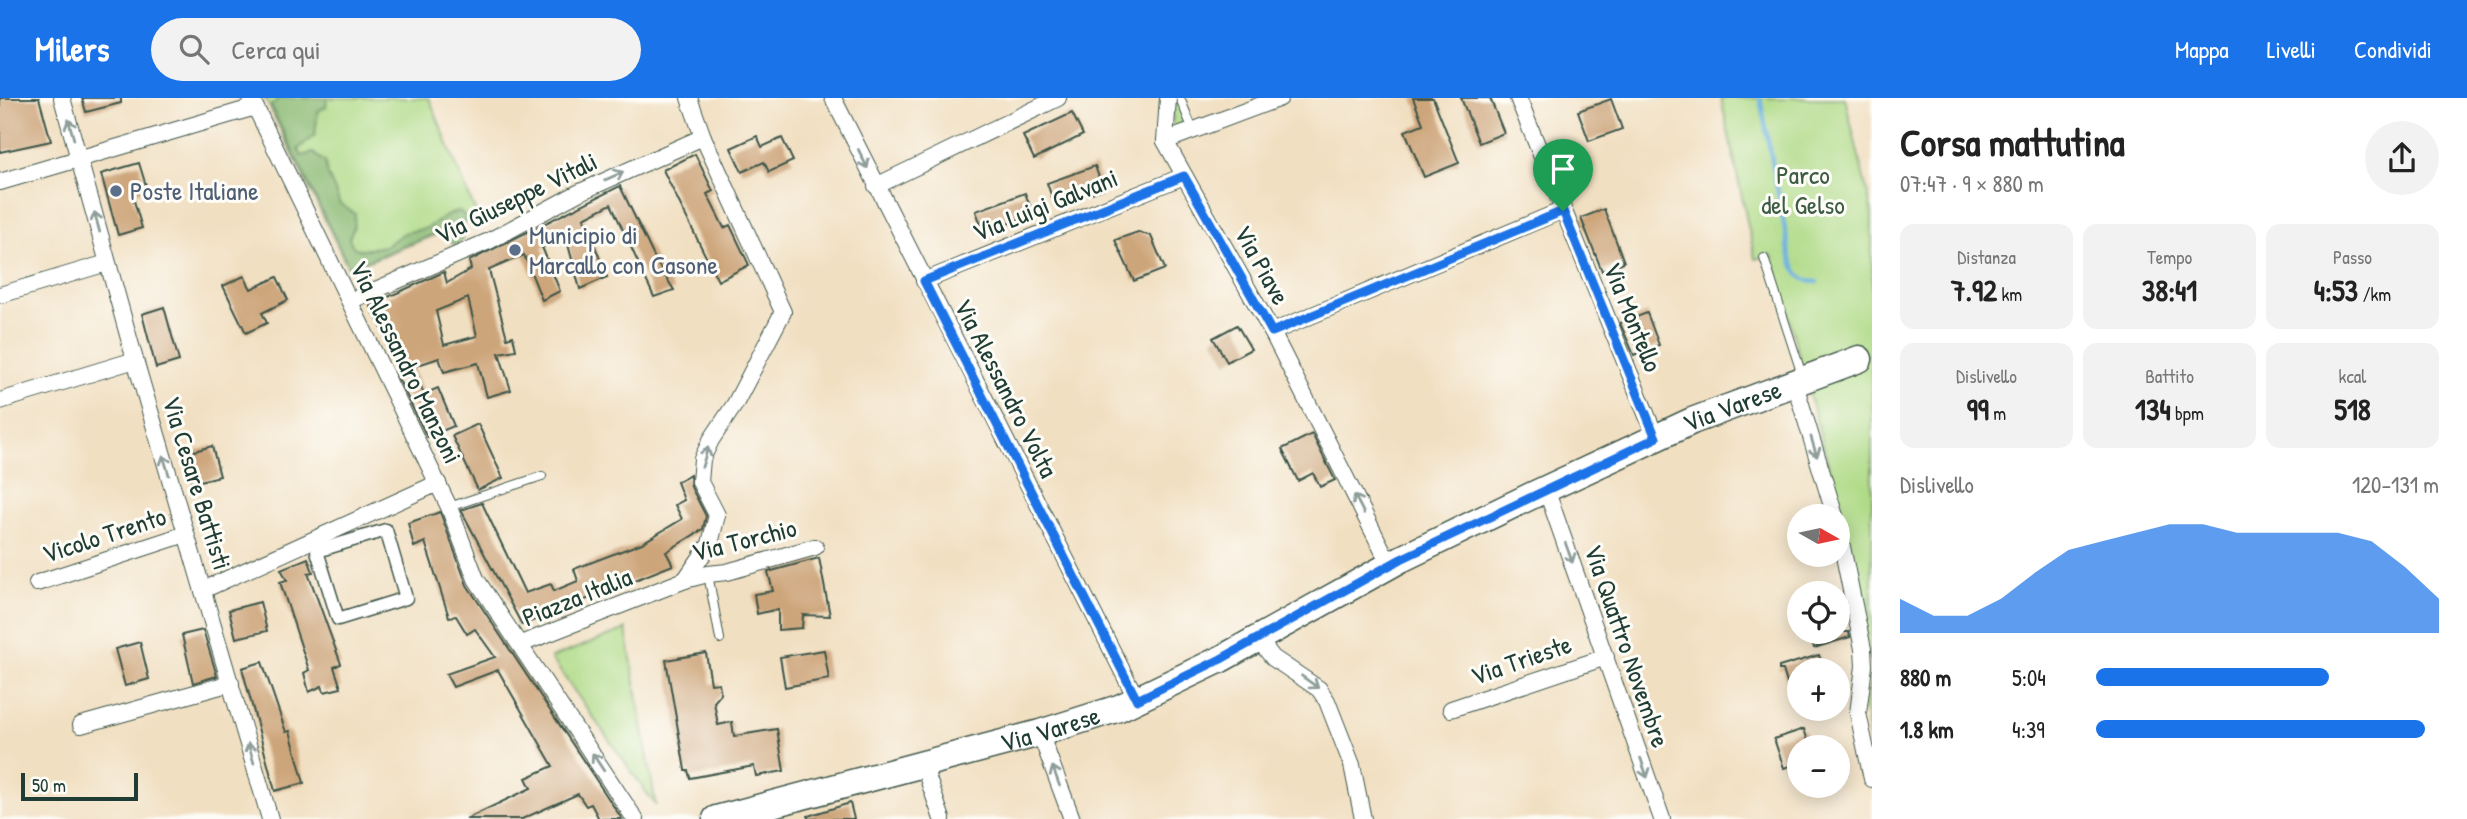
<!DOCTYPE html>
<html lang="it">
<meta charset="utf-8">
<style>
:root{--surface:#fff;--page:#f2f2f2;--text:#222;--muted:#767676;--accent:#1a73e8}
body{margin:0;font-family:"Patrick Hand",sans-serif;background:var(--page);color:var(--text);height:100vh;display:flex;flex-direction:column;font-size:26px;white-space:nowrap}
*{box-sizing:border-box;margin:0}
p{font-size:23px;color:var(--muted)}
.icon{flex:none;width:38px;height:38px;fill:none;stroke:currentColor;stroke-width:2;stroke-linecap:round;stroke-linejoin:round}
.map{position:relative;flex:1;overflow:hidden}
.panel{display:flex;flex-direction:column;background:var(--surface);width:595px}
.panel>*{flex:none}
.needle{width:46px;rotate:99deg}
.controls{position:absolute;left:1787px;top:406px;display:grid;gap:14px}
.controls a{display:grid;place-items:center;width:63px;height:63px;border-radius:50%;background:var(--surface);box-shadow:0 4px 18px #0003;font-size:35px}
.scale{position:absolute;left:21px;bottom:18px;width:117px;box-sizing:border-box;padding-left:7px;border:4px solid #1f3d34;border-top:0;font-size:19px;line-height:24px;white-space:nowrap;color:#1f3d34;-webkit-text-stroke:5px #fdfcf7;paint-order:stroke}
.pin{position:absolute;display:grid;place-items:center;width:60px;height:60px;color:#fff;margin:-72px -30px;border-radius:50% 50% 50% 0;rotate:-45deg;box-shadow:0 0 7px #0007}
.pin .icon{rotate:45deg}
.round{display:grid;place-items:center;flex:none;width:74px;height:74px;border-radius:37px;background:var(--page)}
.headline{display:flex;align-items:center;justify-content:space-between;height:119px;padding:0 28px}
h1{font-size:38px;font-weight:700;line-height:52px}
.figures{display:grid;grid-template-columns:repeat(3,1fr);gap:10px;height:119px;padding:7px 28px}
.figures div{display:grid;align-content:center;border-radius:14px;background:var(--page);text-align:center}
.figures b{font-size:30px;font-weight:700}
.figures small{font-size:19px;font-weight:400}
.figures p{font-size:19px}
.chart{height:196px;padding:14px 28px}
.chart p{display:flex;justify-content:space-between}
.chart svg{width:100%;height:126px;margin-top:7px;fill:var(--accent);opacity:.7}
ul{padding:0 28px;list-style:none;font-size:23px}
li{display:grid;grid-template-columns:112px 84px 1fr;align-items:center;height:52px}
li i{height:18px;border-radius:9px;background:var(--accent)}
header{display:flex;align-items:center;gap:42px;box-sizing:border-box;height:98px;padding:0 35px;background:var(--accent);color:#fff}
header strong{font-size:33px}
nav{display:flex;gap:38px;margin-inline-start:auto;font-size:24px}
.search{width:490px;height:63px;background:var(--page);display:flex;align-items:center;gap:18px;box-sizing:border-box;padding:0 24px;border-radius:38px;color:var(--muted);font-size:26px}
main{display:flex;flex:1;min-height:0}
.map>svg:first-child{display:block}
.green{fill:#afda86;stroke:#678c5d;stroke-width:2}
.forest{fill:#8bba73;stroke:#557c54;stroke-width:2}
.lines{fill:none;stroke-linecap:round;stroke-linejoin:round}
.stream{stroke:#62acda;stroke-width:4.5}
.building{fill:#cda57a;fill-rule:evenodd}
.service-casing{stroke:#3e5549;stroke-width:10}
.pedestrian-casing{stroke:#3e5549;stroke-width:15}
.minor-casing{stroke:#3e5549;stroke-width:18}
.primary-casing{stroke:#3e5549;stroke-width:29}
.service{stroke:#fff;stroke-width:8}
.pedestrian{stroke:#fff;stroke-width:12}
.minor{stroke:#fff;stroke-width:16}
.primary{stroke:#fff;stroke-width:26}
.oneway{stroke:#8f9e9a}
.route-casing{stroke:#fff;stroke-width:14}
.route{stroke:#1a73e8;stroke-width:9}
.service-dot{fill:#5c6f8a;stroke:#fdfcf7;stroke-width:2.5}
.labels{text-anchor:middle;stroke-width:6;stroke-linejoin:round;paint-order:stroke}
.park-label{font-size:26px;fill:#3c5c44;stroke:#fdfcf7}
.service-label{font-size:26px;fill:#4e5e75;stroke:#fdfcf7;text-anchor:start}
.street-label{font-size:26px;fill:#1f3d34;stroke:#fdfcf7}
</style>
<header>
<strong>Milers</strong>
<div class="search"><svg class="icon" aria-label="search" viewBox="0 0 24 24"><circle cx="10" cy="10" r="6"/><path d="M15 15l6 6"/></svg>Cerca qui</div>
<nav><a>Mappa</a><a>Livelli</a><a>Condividi</a></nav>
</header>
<main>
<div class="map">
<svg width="1872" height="721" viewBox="0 0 1872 721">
<rect width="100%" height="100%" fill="#fdfcf7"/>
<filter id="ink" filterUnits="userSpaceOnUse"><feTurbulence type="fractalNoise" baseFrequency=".0143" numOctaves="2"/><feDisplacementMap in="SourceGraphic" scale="14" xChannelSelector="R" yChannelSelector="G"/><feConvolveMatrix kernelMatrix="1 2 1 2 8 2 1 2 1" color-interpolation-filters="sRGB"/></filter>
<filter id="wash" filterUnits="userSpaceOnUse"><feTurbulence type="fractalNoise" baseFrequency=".00686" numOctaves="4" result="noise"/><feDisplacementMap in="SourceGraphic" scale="28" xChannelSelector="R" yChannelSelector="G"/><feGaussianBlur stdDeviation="1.57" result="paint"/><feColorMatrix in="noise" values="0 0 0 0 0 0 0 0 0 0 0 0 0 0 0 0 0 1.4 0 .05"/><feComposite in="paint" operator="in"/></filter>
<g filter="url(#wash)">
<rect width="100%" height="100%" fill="#f1dfc1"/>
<g class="green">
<path d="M265 0H429L478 120 349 171Z"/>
<path d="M1175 0H1178L1188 26 1187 29 1172 32Z"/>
<path d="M1721 0H1845L1872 114V572L1841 414 1772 157 1755 161Z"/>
<path d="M626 531 656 708 551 560Z"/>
<path d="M1872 576V653L1864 609Z"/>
</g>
<path class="forest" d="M276 0H327L326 9 318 13 315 37 298 51 301 58 313 55 325 64C327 83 336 89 339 105L355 116 354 129 349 140 353 149 361 152 385 148 404 135 427 130 448 117 459 113 465 118 462 143 456 147 450 144 441 133 349 170 271 8 277 3Z"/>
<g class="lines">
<path class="stream" d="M1760 0 1790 158C1795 173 1800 184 1817 184"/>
</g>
<g id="blocks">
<g class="building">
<path d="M0 0H39L51 43 0 54Z"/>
<path d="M82 0H121V5L86 14Z"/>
<path d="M1413 0H1433L1459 65 1424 79 1405 33 1423 26Z"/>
<path d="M1461 0H1490L1504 35 1479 45Z"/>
<path d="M1611 1 1622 31 1589 43 1578 13Z"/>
<path d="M1072 15 1083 37 1034 61 1023 38Z"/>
<path d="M757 38 762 49 782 40 793 63 769 74 764 64 742 74 731 50Z"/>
<path d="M695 56 713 93 707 96 724 130 730 127 749 167 718 183 663 72Z"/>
<path d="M139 65 147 91 132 96 142 130 118 137 101 76Z"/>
<path d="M1095 68 1103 91 1055 108 1047 85Z"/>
<path d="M620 88 657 165 674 192 654 199 611 106 584 120 607 179 580 191 566 139 542 149 560 193 542 202 524 157 489 172 507 240 513 238 516 252 499 255 511 292 487 299 478 265 444 274 439 260 406 271 412 269 424 296 438 290 454 328 427 339 395 274 403 272 370 207 444 174 447 185 471 171 469 163ZM468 200 477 238 444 247 436 213Z"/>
<path d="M1025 95 1033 116 984 135 976 113Z"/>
<path d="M1604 111 1624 164 1602 173 1581 120Z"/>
<path d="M1138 134 1151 138 1165 171 1134 183 1115 142Z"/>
<path d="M244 178 251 191 277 179 288 202 262 215 267 225 246 235 223 188Z"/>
<path d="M164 209 179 263 156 270 142 216Z"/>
<path d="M1647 215 1659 247 1634 257 1620 225Z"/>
<path d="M1237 227 1251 251 1227 264 1213 240Z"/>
<path d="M478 326 503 380 478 392 452 338Z"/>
<path d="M1312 336 1335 382 1320 389 1313 375 1298 383 1282 351Z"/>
<path d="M212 348 220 378 192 385 184 356Z"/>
<path d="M690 377 691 389 706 418 703 431 666 454 673 467 522 527 461 412 482 405 525 495 551 486 554 493 578 483 574 471 642 445 682 421 675 407 684 402 677 384Z"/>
<path d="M440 414 467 487 622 721H599L591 706 586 708 578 696 522 721H466L531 690 526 680 553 668 498 572 453 589 446 576 495 559 475 531 467 536 456 518 449 519 425 444 414 449 408 425Z"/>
<path d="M308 460 313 474 308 475 341 566 334 569 341 590 324 594 322 588 309 594 304 575 309 572 280 484 287 482 281 471Z"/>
<path d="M819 460 830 518 803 517 802 530 778 532V511L757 516 754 496 773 493 768 474Z"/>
<path d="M260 504 267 533 236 540 229 512Z"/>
<path d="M203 532 217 578 193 585 182 537Z"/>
<path d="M1809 534H1849L1850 539 1814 550Z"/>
<path d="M140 544 149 581 125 588 115 551Z"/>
<path d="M824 552 829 581 785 589 780 559Z"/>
<path d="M706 555 711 586 719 585 721 596 714 604 718 627 732 624 734 638 777 631 784 673 756 678 754 668 690 680 688 672H685L666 562Z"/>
<path d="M1819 557 1823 572H1799V581L1787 585 1783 572H1779V569Z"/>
<path d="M262 564 286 634 290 633 304 685 275 693 242 570Z"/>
<path d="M1804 631 1810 649H1799V665L1784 670 1774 641Z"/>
<path d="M850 705 854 721H808V718Z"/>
</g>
</g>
</g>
<g filter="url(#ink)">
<use href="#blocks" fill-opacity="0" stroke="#3e5549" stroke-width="2"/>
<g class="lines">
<defs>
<g id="service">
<path d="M1180 0 1193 32"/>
<path d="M1764 160 1802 277"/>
<path d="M449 409 542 378"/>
<path d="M708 476 720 541"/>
</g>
<path id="pedestrian" d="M386 432 406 500 338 521 317 453Z"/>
<g id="minor">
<path d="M62 0 135 262 270 721"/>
<path d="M251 0 449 409 476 481 635 721"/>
<path d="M833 0 1137 602"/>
<path d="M1168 0 1165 43 1272 234 1390 467"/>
<path d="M1518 0 1656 340"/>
<path d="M1165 43 1280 0"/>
<path d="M0 84 255 9"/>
<path d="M876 88 1058 0"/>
<path d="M924 183 1184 78"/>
<path d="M0 197 107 165"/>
<path d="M350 203 489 143 578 95 703 39"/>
<path d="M1272 234 1563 112"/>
<path d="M1794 283 1835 418"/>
<path d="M0 303 135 262"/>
<path d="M1546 391 1662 721"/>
<path d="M1838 429 1863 551 1864 568 1858 615 1872 681"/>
<path d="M685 482 708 476 727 474 815 449"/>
<path d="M37 485 186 436"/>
<path d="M203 492 438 385"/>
<path d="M1258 541 1273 560 1319 591 1327 603 1352 667 1363 721"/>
<path d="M521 546 685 482 710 446 717 417 700 384 702 361 711 342 735 306 783 214 703 39 689 0"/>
<path d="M1451 611 1606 559"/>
<path d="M81 627 231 585"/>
<path d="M1040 635 1072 721"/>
<path d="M923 666 942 721"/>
</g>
<g id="primary">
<path id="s1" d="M716 721 1040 635 1119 610 1221 561 1401 461 1533 397 1692 323 1859 261"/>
</g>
</defs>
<use href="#service" class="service-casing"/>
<use href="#pedestrian" class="pedestrian-casing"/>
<use href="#minor" class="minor-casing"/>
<use href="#primary" class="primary-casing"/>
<use href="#service" class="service"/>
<use href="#pedestrian" class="pedestrian"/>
<use href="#minor" class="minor"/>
<use href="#primary" class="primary"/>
</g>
<defs><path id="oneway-shaft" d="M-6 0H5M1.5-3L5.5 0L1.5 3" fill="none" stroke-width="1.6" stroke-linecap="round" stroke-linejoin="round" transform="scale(1.75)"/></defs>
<g class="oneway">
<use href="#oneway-shaft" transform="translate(71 31) rotate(-106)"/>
<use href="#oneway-shaft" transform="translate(863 61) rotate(64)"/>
<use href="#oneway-shaft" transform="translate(614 78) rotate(-24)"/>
<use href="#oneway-shaft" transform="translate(97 124) rotate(-105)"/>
<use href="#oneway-shaft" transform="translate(1814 349) rotate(73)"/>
<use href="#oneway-shaft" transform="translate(705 359) rotate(-73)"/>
<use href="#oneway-shaft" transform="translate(166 367) rotate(-107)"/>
<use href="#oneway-shaft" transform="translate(1359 406) rotate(-117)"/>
<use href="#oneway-shaft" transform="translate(1569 455) rotate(70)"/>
<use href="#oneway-shaft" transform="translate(1310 584) rotate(36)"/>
<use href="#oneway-shaft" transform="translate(251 655) rotate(-106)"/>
<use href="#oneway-shaft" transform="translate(598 664) rotate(-123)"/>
<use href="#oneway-shaft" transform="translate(1644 670) rotate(71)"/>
<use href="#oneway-shaft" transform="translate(1056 678) rotate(-110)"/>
</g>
</g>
<g class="lines" filter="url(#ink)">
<defs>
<path id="route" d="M1184 78 1272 234 1563 113 1656 340 1401 461 1221 561 1137 602 924 183Z"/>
</defs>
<use href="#route" class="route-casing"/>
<use href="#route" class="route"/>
</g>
<g class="service-dot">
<circle cx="116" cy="93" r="7"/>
<circle cx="515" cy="152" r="7"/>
</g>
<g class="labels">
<g class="park-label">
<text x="1803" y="86">Parco<tspan x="1803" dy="30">del Gelso</tspan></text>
</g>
<g class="service-label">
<text x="130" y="102">Poste Italiane</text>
<text x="529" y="146">Municipio di<tspan x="529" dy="30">Marcallo con Casone</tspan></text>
</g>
<g class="street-label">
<text transform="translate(516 100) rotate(-26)" y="9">Via Giuseppe Vitali</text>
<text transform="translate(1045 107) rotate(-22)" y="9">Via Luigi Galvani</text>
<text transform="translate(1262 167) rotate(61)" y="9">Via Piave</text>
<text transform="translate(1633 219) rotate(68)" y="9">Via Montello</text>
<text transform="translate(406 264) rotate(64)" y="9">Via Alessandro Manzoni</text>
<text transform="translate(1006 290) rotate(63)" y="9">Via Alessandro Volta</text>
<text dy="9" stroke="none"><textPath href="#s1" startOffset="1102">Via Varese</textPath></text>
<text transform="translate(197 385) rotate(73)" y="9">Via Cesare Battisti</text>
<text transform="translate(104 437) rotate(-18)" y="9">Vicolo Trento</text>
<text transform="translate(744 442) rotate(-14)" y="9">Via Torchio</text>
<text transform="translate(577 499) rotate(-22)" y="9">Piazza Italia</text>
<text transform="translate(1627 548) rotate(71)" y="9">Via Quattro Novembre</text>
<text transform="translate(1521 562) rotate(-19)" y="9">Via Trieste</text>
<text dy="9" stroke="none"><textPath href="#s1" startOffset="346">Via Varese</textPath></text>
</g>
</g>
</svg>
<div class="controls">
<a><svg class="needle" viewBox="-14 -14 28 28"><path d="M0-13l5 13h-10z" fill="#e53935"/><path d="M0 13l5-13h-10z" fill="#767676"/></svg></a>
<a><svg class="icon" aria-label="locate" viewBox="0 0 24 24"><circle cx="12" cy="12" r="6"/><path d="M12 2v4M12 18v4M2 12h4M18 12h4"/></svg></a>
<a>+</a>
<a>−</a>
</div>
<div class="scale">50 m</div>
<div class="pin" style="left:1563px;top:113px;background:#1e9e55"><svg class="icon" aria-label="arrive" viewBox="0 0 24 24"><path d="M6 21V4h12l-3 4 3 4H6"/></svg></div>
</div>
<section class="panel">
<div class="headline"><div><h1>Corsa mattutina</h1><p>07:47 · 9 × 880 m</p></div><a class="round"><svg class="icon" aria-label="share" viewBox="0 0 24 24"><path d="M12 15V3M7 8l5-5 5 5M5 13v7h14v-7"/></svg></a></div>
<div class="figures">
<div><p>Distanza</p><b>7.92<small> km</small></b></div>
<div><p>Tempo</p><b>38:41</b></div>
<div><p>Passo</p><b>4:53<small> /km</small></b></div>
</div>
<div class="figures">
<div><p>Dislivello</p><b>99<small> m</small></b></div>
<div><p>Battito</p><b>134<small> bpm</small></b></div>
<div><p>kcal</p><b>518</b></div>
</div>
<div class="chart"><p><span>Dislivello</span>120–131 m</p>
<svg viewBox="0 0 160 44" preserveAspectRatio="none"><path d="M0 44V32L10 38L20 38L30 32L40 23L50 15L60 12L70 9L80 6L90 6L100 9L110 9L120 9L130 9L140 12L150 21L160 32V44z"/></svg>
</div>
<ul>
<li><b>880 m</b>5:04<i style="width:68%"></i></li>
<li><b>1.8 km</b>4:39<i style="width:96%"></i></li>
</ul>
</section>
</main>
